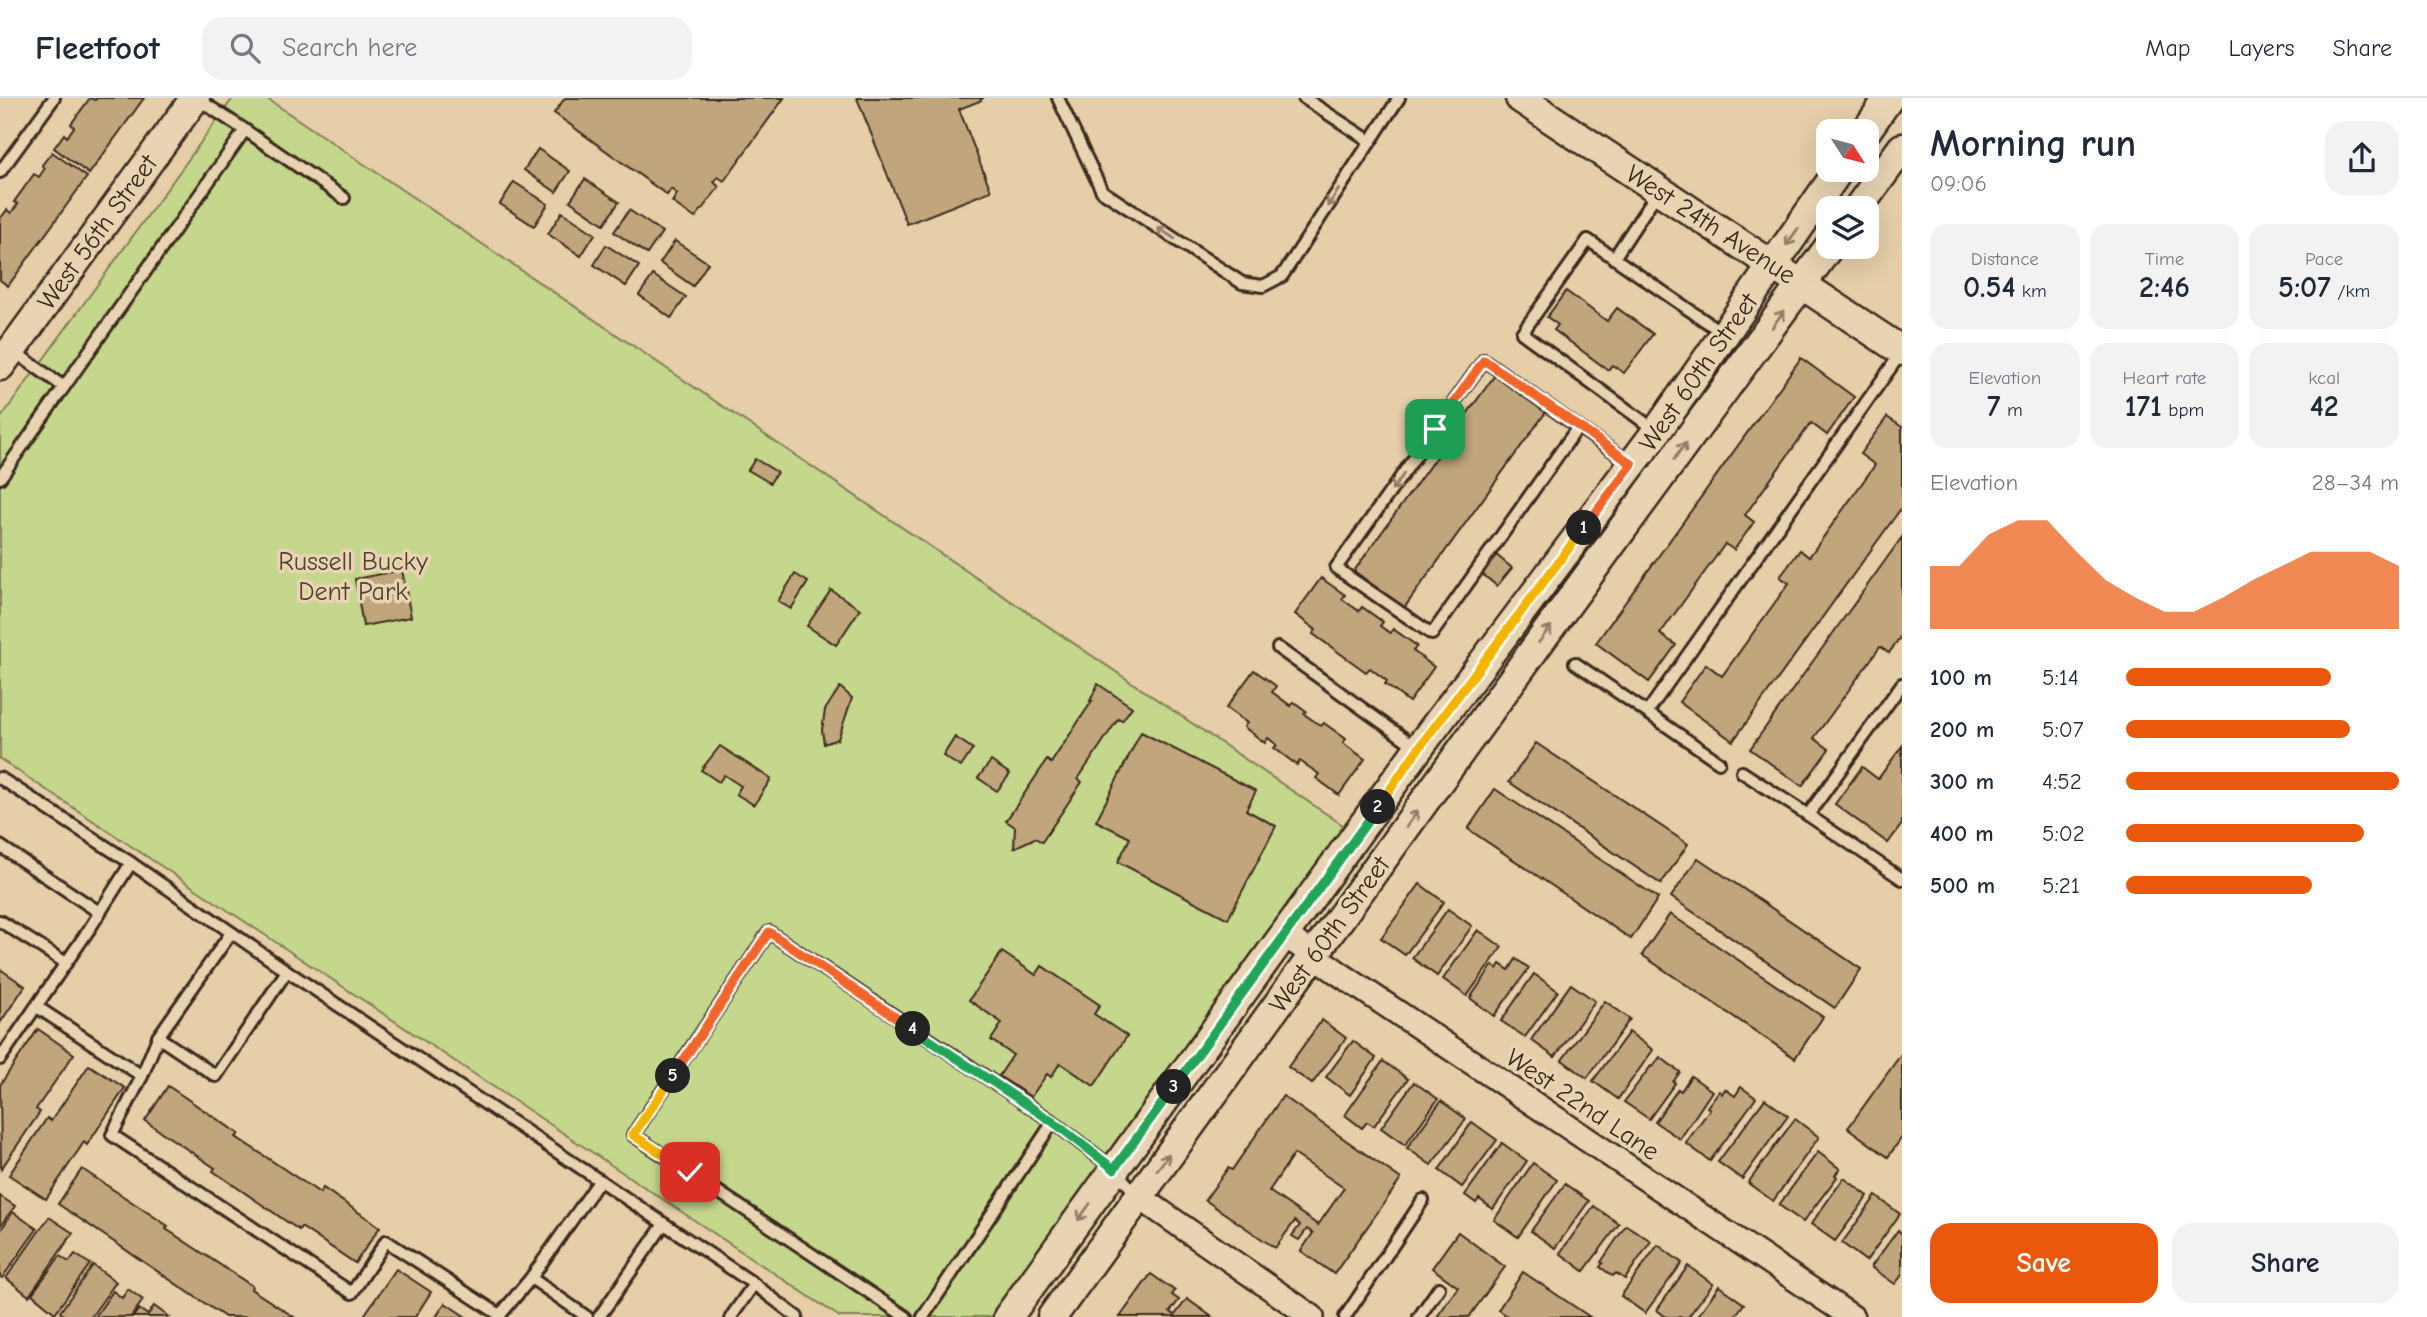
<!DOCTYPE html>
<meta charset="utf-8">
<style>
:root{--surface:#fff;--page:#f2f2f3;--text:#1f2937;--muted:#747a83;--line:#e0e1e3;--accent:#ea580c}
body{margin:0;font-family:"Comic Neue",sans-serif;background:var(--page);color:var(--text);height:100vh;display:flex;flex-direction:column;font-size:26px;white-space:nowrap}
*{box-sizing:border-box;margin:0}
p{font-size:23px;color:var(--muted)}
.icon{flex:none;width:38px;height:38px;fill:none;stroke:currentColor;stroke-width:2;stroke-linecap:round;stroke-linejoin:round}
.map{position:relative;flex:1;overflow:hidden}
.panel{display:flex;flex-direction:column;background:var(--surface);width:525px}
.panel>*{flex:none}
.needle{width:46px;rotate:126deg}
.fabs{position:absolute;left:1816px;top:21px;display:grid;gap:14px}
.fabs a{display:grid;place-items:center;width:63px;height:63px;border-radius:14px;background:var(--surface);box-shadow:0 7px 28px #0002;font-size:35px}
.pin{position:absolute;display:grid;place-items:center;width:60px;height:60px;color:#fff;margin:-30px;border-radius:14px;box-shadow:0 4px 10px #0006}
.km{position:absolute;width:35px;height:35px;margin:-18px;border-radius:50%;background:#222;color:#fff;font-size:19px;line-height:35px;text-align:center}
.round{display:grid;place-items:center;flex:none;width:74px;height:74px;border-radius:21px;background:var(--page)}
.overview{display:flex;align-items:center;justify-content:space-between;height:119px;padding:0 28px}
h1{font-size:38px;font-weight:700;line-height:52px}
.stats{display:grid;grid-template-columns:repeat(3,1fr);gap:10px;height:119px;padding:7px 28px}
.stats div{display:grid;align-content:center;border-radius:18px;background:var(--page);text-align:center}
.stats b{font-size:30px;font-weight:700}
.stats small{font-size:19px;font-weight:400}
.stats p{font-size:19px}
.chart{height:196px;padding:14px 28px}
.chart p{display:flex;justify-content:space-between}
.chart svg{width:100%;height:126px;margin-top:7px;fill:var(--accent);opacity:.7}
.button{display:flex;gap:14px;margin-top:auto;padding:14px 28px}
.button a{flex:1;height:80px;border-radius:21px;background:var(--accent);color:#fff;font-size:28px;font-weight:700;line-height:80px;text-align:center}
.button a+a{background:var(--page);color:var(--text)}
ul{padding:0 28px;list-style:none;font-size:23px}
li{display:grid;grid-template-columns:112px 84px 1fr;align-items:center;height:52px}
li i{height:18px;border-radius:9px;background:var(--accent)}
header{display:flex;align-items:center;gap:42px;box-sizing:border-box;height:98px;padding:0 35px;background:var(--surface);border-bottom:2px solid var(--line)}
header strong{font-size:33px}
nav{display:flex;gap:38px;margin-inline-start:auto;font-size:24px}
.search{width:490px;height:63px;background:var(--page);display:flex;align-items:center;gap:18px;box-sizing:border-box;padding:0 24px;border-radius:21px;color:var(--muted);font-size:26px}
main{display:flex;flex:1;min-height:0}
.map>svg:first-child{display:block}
.green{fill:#c5d78c;stroke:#808055;stroke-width:2}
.building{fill:#c1a67d;stroke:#3b2a1e;stroke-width:2;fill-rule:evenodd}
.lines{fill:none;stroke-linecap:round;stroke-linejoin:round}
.service-casing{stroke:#3b2a1e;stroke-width:16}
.minor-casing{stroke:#3b2a1e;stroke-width:28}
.tertiary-casing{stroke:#3b2a1e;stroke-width:33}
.service{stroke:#e8d3b2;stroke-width:10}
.minor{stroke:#e8d3b2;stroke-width:23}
.tertiary{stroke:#e8d3b2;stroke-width:28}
.oneway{stroke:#927e68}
.split-1-casing{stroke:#fff;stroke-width:14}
.split-2-casing{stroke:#fff;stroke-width:14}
.split-3-casing{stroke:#fff;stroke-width:14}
.split-4-casing{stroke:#fff;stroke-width:14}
.split-5-casing{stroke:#fff;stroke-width:14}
.split-6-casing{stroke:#fff;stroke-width:14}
.split-1{stroke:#f0652b;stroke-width:9}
.split-2{stroke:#f5b400;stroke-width:9}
.split-3{stroke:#22a559;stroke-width:9}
.split-4{stroke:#22a559;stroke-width:9}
.split-5{stroke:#f0652b;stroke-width:9}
.split-6{stroke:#f5b400;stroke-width:9}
.labels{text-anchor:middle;stroke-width:7;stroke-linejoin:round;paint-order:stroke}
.street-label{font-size:26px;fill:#3b2a1e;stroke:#e8d3b2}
.park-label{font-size:26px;fill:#50442e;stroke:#e8d3b2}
</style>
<header>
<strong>Fleetfoot</strong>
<div class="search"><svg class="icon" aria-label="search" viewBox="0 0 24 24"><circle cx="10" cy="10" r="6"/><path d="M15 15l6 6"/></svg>Search here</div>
<nav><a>Map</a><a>Layers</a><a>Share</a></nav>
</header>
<main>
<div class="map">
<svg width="1902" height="1219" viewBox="0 0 1902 1219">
<rect width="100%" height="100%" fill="#e5cea8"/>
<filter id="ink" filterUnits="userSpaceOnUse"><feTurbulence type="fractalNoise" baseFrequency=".0143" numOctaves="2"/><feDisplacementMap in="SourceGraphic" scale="14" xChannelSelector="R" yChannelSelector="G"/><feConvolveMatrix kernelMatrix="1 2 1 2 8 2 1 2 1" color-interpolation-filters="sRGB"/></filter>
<g filter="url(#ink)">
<path class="green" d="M233 0H266L1356 736 1015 1219H840L0 661V321Z"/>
<g class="building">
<path d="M90 0 95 2 97 0H144L89 76 54 50 64 36 67 39 74 29 71 26Z"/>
<path d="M565 0H784L724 83 718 79 714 84 719 89 695 120 672 104 677 96 671 91 667 97 554 15Z"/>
<path d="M857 0H983L980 3 959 11 991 93 907 126Z"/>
<path d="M538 51 570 73 556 94 524 72Z"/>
<path d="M52 54 87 79 8 188 0 182V121L7 112 11 115 18 106 14 104 34 76 39 79 45 70 42 67Z"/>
<path d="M585 81 619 104 604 126 570 103Z"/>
<path d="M514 84 548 106 534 128 500 106Z"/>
<path d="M629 112 662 134 647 156 614 134Z"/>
<path d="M562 114 595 136 581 158 548 136Z"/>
<path d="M675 143 708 165 693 188 660 165Z"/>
<path d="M606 147 639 168 626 188 594 167Z"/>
<path d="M653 177 686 199 671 220 639 197Z"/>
<path d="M1566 193 1607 223 1617 210 1653 236 1624 275 1612 267 1608 272 1554 232 1558 227 1547 219Z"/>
<path d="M1801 260 1854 299 1827 337 1811 325 1745 417 1754 424 1734 452 1725 446 1660 536 1676 547 1649 584 1596 545Z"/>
<path d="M1495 277 1546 314 1404 510 1354 473Z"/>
<path d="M1887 319 1902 329V409L1733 643 1679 604 1706 566 1722 578 1789 485 1780 479 1800 452 1809 459 1875 367 1860 356Z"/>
<path d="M755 361 777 374 770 385 748 372Z"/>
<path d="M1902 439V519L1900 521 1902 523V536L1889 555 1880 549 1814 640 1829 651 1802 688 1750 651Z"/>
<path d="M1495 456 1512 470 1497 488 1480 474Z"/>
<path d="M402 472 411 519 363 528 355 481Z"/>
<path d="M795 476 808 484 791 511 778 503Z"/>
<path d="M1321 480 1345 497 1342 501 1359 513 1362 509 1383 524 1380 528 1390 535 1393 531 1417 548 1413 553 1434 569 1409 604 1385 586 1387 583 1370 570 1366 574 1313 536 1316 532 1295 516Z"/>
<path d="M831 492 860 511 836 547 807 528Z"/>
<path d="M1254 572 1276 588 1272 594 1291 608 1294 604 1306 613 1304 616 1321 628 1324 625 1346 641 1343 645 1365 661 1339 697 1316 680 1319 676 1300 663 1297 667 1274 650 1277 647 1268 640 1265 645 1244 629 1247 625 1226 610Z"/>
<path d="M1098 586 1132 609 1122 623 1118 621 1078 681 1082 684 1042 744 1035 740 1014 750 1015 729 1006 723 1047 662 1051 665 1092 603H1090Z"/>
<path d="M840 589 852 600 838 641 824 646 822 632 825 612Z"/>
<path d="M1141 634 1256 693 1246 712 1276 728 1228 821 1118 764 1130 740 1096 723Z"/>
<path d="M955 639 973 651 961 669 943 658Z"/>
<path d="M1536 645 1688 746 1661 786 1509 684Z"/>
<path d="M720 648 771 681 754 707 736 696 741 688 724 677 719 684 701 672Z"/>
<path d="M1902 648V726L1888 745 1835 706 1862 669 1878 681Z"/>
<path d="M991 663 1010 676 997 693 978 680Z"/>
<path d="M1495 691 1658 800 1631 841 1468 731Z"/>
<path d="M1698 760 1861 871 1835 910 1671 799Z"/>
<path d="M1420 786 1444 804 1405 857 1381 840Z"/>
<path d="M1448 811 1472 828 1437 878 1412 860Z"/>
<path d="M1670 816 1823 919 1795 960 1642 857Z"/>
<path d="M1478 832 1502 849 1467 898 1443 881Z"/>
<path d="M1002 854 1036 877 1042 868 1100 907 1094 916 1127 938 1094 988 1060 965 1051 979 1047 976 1031 999 999 978 1013 957 991 942 1002 925 969 902Z"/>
<path d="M1516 861 1529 870 1494 918 1470 900 1493 867 1497 871 1500 866 1509 872Z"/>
<path d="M0 871 25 888 0 925Z"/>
<path d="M1534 876 1558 893 1525 939 1501 923Z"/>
<path d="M1571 886 1595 903 1555 959 1531 942Z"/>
<path d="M1605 903 1630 921 1587 980 1562 962Z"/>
<path d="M1322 922 1346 940 1312 986 1288 969Z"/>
<path d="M38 931 74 956 36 1011 40 1014 1 1071 0 987Z"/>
<path d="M1629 934 1653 952 1618 1001 1593 983Z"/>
<path d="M1353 943 1376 960 1350 997 1326 979Z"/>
<path d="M1902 955V1039L1888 1059 1848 1030Z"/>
<path d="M1660 959 1680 974 1673 984 1675 985 1649 1021 1624 1004 1651 968 1653 969Z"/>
<path d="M1383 963 1408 981 1374 1028 1367 1024 1362 1030 1345 1017Z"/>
<path d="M89 967 125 990 87 1047 84 1044 46 1101 9 1077 47 1020 51 1023Z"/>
<path d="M1691 978 1712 993 1680 1041 1655 1024 1678 991 1681 993Z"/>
<path d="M1414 984 1438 1001 1405 1047 1381 1030Z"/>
<path d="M168 988 239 1036 236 1039 320 1095 323 1090 380 1129 355 1165 301 1129 299 1132 213 1073 215 1070 145 1023Z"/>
<path d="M1741 989 1756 1000 1710 1063 1686 1045 1710 1011 1707 1009 1719 993 1722 996 1725 991 1735 998Z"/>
<path d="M1283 998 1401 1081 1334 1176 1301 1153 1313 1135 1307 1131 1299 1142 1292 1138 1300 1127 1295 1123 1275 1150 1205 1102 1228 1070 1232 1072ZM1294 1056 1344 1090 1318 1127 1269 1093Z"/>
<path d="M1765 1001 1788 1018 1742 1081 1718 1064Z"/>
<path d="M1441 1003 1466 1021 1431 1067 1407 1050Z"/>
<path d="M1795 1021 1819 1039 1773 1103 1748 1085Z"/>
<path d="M1472 1024 1497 1042 1462 1089 1439 1072Z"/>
<path d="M1502 1045 1527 1063 1493 1111 1479 1101 1476 1105 1465 1097Z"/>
<path d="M1818 1054 1840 1071 1835 1077 1837 1079 1803 1124 1779 1107Z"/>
<path d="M1533 1065 1557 1082 1518 1139 1494 1122Z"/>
<path d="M82 1071 168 1128 166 1131 252 1188 251 1191 294 1219H225L58 1106Z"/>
<path d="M1844 1080 1868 1098 1835 1143 1811 1126Z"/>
<path d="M1565 1086 1589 1103 1555 1150 1531 1133Z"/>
<path d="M0 1098 15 1108 0 1128Z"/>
<path d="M1876 1098 1900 1116 1866 1163 1842 1145Z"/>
<path d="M1594 1108 1619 1126 1584 1173 1560 1155Z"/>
<path d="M13 1114 37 1131 2 1180 0 1179V1133Z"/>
<path d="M49 1119 73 1135 29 1198 6 1180Z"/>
<path d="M1626 1127 1651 1143 1625 1181 1616 1175 1613 1178 1600 1169 1603 1165 1601 1164Z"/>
<path d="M1898 1132 1902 1136V1177L1895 1186 1871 1169Z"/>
<path d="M1458 1134 1505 1169 1469 1219H1437L1458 1189 1432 1170Z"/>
<path d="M1658 1147 1682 1165 1645 1215 1621 1198Z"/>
<path d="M75 1156 90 1166 55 1215 32 1196 60 1158 69 1164Z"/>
<path d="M93 1167 116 1184 91 1219H66L60 1214Z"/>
<path d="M1688 1168 1713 1186 1688 1219H1666L1657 1212Z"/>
<path d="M396 1171 431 1194 415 1219H363Z"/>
<path d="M1523 1174 1590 1219H1509L1498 1212Z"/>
<path d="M1151 1176 1175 1193 1172 1197 1179 1202 1170 1214 1175 1217 1187 1201 1212 1219H1120Z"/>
<path d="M1719 1188 1744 1206 1734 1219H1697Z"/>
<path d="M128 1191 143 1202 131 1219H95L113 1193 122 1200Z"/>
<path d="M445 1205 466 1219H436Z"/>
<path d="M154 1208 169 1219H133L139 1211 148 1217Z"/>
</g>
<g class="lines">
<defs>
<g id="service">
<path d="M196 0 245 32"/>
<path d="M1058 0 1102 93 1242 185 1263 188 1282 178 1399 0"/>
<path d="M1304 0 1370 43"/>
<path d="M0 74 54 0"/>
<path d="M1614 160 1659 92"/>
<path d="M64 289 245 32 344 100"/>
<path d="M1578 329 1484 262 1336 470 1432 536 1578 329 1632 366"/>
<path d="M1655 332 1522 235 1588 142 1724 236"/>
<path d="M0 380 64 289 12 252"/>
<path d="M1278 550 1416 649"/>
<path d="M1575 565 1719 664"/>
<path d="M1902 586 1808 717 1902 781"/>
<path d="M1648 613 1901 255"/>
<path d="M1742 674 1808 717"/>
<path d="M0 680 131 765 90 830 0 961"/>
<path d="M0 748 99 814"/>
<path d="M131 765 287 873 754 1186 797 1219"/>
<path d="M0 823 66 865"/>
<path d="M231 835 158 939 216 978 287 873"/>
<path d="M37 909 142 978 112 1037 352 1195 386 1143 500 1217 499 1219"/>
<path d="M142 978 158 939"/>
<path d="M500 1217 531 1180"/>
<path d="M587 1219 531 1180 600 1082"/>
<path d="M599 1219 664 1126"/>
<path d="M731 1219 754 1186"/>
<path d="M906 1219 633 1037 769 834 1053 1024 1114 1071 1138 1098"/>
<path d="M923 1219 1053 1024"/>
<path d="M1345 1219 1423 1102"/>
<path d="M1419 1219 1439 1190"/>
</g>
<g id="minor">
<path d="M1285 837 1340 876 1852 1219"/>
<path d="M1138 1098 1312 1219"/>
</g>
<g id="tertiary">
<path d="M1520 0 1902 253"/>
<path d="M1866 33 1889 0"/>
<path d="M1858 110 1902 50"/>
<path d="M0 268 195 0"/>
<path d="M1008 1219 1418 651 1657 333 1839 72"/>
<path d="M1052 1219 1541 542 1829 149"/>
</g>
</defs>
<use href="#service" class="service-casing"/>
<use href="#minor" class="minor-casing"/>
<use href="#tertiary" class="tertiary-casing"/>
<use href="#service" class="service"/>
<use href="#minor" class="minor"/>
<use href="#tertiary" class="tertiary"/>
</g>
<defs><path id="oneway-shaft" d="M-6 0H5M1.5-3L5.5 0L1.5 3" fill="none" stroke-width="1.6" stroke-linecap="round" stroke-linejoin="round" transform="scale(1.75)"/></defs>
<g class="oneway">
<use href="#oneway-shaft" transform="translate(1333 100) rotate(123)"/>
<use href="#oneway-shaft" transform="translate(1166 135) rotate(-147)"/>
<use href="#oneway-shaft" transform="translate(1792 139) rotate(125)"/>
<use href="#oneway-shaft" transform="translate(1778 221) rotate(-55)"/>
<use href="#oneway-shaft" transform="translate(1680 353) rotate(-54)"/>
<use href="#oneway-shaft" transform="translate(1398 384) rotate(125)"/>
<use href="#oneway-shaft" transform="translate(1545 536) rotate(-54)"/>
<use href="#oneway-shaft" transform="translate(1412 721) rotate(-55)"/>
<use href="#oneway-shaft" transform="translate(1163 1064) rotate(-54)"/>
<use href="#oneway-shaft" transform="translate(1084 1114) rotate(126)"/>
</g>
</g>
<g class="lines" filter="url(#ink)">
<defs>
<path id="split-1" d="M1435 331 1484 262 1632 366 1584 430"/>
<path id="split-2" d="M1378 709 1418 651 1584 430"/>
<path id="split-3" d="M1174 989 1378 709"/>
<path id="split-4" d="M913 931 1053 1024 1114 1071 1174 989"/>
<path id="split-5" d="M673 978 769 834 913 931"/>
<path id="split-6" d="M673 978 633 1037 690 1074"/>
</defs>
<use href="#split-1" class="split-1-casing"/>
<use href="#split-2" class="split-2-casing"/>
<use href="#split-3" class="split-3-casing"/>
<use href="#split-4" class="split-4-casing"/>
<use href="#split-5" class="split-5-casing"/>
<use href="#split-6" class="split-6-casing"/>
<use href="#split-1" class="split-1"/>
<use href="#split-2" class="split-2"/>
<use href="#split-3" class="split-3"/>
<use href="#split-4" class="split-4"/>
<use href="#split-5" class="split-5"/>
<use href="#split-6" class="split-6"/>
</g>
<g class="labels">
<g class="street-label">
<text transform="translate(1711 126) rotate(33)" y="9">West 24th Avenue</text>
<text transform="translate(97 134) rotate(-54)" y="9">West 56th Street</text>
<text transform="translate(1698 274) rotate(-55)" y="9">West 60th Street</text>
<text transform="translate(1329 836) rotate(-54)" y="9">West 60th Street</text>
<text transform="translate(1583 1006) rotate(34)" y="9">West 22nd Lane</text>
</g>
<g class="park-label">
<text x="353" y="472">Russell Bucky<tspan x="353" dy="30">Dent Park</tspan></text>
</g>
</g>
</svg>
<div class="fabs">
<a><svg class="needle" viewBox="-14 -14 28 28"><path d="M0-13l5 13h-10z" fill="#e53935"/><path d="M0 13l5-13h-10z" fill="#747a83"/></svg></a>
<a><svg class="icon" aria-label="layers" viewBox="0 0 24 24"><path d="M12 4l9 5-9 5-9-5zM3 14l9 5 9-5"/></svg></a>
</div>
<div class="pin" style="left:1435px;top:331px;background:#1e9e55"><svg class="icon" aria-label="arrive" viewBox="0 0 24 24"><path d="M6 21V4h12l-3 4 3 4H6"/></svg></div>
<div class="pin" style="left:690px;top:1074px;background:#d93025"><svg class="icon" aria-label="check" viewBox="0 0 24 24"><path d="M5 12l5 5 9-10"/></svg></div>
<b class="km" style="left:1584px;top:430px">1</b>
<b class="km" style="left:1378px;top:709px">2</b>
<b class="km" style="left:1174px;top:989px">3</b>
<b class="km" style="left:913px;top:931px">4</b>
<b class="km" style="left:673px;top:978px">5</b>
</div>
<section class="panel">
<div class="overview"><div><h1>Morning run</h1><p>09:06</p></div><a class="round"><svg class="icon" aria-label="share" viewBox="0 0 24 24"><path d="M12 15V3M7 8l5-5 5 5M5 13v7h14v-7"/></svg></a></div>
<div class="stats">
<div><p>Distance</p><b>0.54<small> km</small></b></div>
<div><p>Time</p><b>2:46</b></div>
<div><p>Pace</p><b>5:07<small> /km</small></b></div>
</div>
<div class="stats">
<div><p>Elevation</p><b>7<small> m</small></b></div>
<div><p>Heart rate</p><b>171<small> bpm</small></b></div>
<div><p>kcal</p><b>42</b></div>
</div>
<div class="chart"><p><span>Elevation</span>28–34 m</p>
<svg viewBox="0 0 160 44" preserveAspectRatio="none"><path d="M0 44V22L10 22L20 11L30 6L40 6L50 17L60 27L70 33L80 38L90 38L100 33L110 27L120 22L130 17L140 17L150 17L160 22V44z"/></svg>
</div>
<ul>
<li><b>100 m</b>5:14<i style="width:75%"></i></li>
<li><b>200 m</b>5:07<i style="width:82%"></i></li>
<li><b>300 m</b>4:52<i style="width:100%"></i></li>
<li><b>400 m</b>5:02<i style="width:87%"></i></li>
<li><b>500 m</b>5:21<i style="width:68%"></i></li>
</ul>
<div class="button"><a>Save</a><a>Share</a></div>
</section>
</main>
